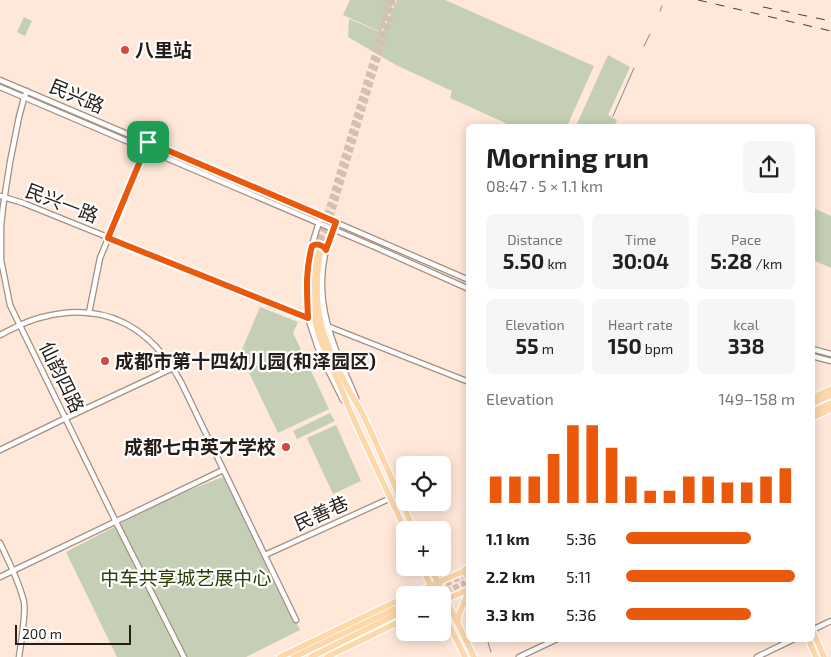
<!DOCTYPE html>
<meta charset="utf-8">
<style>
:root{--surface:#fff;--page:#f6f6f6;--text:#202124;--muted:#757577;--accent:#ea580c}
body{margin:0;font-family:"Exo 2","Noto Sans SC",sans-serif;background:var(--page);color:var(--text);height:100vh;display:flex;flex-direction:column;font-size:19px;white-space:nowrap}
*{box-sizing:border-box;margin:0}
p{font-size:16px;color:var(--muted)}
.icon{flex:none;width:28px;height:28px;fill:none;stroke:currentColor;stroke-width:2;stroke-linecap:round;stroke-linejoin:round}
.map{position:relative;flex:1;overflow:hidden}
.panel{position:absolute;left:466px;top:124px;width:349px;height:518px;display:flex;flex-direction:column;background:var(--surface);border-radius:8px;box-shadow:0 2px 12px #0003}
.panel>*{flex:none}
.controls{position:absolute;left:396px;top:456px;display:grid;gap:10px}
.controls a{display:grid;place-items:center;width:55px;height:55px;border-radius:8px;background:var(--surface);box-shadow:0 2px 12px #0003;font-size:25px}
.scale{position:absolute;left:15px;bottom:12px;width:116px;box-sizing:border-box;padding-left:5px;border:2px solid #261d18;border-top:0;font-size:14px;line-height:18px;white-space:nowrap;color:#261d18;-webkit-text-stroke:4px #fff;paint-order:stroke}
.pin{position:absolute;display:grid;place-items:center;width:42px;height:42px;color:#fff;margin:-21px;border-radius:10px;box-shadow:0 2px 8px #0006}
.round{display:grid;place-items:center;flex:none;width:52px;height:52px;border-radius:8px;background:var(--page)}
.head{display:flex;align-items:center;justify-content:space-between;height:85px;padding:0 20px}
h1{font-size:28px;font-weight:700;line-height:38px}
.figures{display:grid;grid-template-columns:repeat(3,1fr);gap:8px;height:85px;padding:5px 20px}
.figures div{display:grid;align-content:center;border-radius:8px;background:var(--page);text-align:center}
.figures b{font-size:21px;font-weight:700}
.figures small{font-size:14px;font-weight:400}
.figures p{font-size:14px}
.chart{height:140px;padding:10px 20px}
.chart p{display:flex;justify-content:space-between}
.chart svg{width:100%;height:90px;margin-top:5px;stroke:var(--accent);stroke-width:6}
ul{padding:0 20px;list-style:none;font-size:16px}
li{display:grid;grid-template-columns:80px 60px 1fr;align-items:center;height:38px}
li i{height:12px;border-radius:6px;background:var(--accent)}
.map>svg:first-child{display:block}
.green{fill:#c5cfb6}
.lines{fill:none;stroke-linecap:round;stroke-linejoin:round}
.stream{stroke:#7a8a9b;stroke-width:1}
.major-tunnel{stroke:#d4bfb2;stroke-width:5.5;stroke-dasharray:5.5 3;stroke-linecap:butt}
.minor-casing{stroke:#a48e82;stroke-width:7}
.major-casing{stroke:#fff;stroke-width:8}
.minor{stroke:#fff;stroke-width:4.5}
.major{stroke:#fed8a9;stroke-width:5.5}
.rail{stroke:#473c35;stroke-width:1;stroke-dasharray:9 9;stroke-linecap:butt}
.route-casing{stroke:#fff;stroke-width:10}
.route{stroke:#ea580c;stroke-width:6}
.poi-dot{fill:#d54740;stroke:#fff;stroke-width:2}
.labels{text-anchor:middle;stroke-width:4.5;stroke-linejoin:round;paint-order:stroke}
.poi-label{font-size:19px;font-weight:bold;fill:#261d18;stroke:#fff;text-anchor:start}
.street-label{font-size:19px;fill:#261d18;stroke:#fff}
.park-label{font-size:19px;fill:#2c3a03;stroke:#fff}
</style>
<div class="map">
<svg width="831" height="657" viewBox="0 0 831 657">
<rect width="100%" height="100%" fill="#ffe7d9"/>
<g class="green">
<path d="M350 0H395L381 32 343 15Z"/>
<path d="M397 0H445L594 66 567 126H512L450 98 452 91 396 65 348 37 349 19 382 33Z"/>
<path d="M24 17 32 21 25 36 17 32Z"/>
<path d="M608 55 630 67 608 115 617 120 614 126H576Z"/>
<path d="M813 208 831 216V268L813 260Z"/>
<path d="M260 307 298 322 293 333 329 409 278 433 240 354Z"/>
<path d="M330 413 335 421 297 439 293 431Z"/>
<path d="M336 425 361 481 333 494 307 438Z"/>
<path d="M223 477 300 630 246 657H117L66 552 172 497Z"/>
</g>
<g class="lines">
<g class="stream">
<path d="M660 11 662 6"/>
<path d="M644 46 650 34"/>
<path d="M613 116 634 68"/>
<path d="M487 639 491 652"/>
</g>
<g class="major-tunnel">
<path d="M317 248 384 23 388 0"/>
<path d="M321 250 389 21 393 0"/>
<path d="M423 595 469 573"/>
<path d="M438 595 469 581"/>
</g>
<defs>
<g id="minor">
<path d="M0 80 321 216 469 280"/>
<path d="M0 87 375 247 469 289"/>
<path d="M27 91 24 98 19 117 10 162 3 207 1 226V260L10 305 116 522 184 657"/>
<path d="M0 196 23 203 308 318"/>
<path d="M319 222 309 255 307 270 306 298 308 318 320 354 343 400"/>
<path d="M333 228C307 292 331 340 356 398"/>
<path d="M312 246C317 243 323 245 326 250"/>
<path d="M89 313 100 258 148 142"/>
<path d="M327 326 469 382"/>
<path d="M0 335C14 328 28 320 43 317 105 301 151 327 181 382L296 620"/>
<path d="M812 349 831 354"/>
<path d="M812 356 831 361"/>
<path d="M0 450 66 418 173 368"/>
<path d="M0 543C9 562 19 581 24 602 26 615 21 642 19 657"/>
<path d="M265 555 391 498"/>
<path d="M0 577 223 470"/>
<path d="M812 630 831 621"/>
<path d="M519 657 557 639"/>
<path d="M757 657 794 639"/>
</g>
<g id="major">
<path d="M316 249C311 275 310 303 317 329 325 357 340 382 349 409L405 530"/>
<path d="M321 250C310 305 322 340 348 388 352 397 359 406 363 415 381 452 397 492 414 530"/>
<path d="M812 398 831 389"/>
<path d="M812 404 831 395"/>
<path d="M812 412 831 403"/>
<path d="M812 418 831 409"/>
<path d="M422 568 435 595"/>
<path d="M431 568 474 657"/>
<path d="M467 569 465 573 469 580"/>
<path d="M410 595 462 572 469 566"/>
<path d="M445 600 469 589"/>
<path d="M442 611 465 657"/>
<path d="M458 622 459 614 469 591"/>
<path d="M812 629 824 657"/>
<path d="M808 639 816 657"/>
<path d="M280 657 405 597"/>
<path d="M294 657 403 605"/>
<path d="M311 657 405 610"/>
<path d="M327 657 405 619"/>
</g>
</defs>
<use href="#minor" class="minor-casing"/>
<use href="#major" class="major-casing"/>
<use href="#minor" class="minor"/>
<use href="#major" class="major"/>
<g class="rail">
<path d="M698 0 831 31"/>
<path d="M763 7 831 21"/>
</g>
</g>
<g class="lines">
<defs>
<path id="route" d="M148 142 336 222 326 250C323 245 317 243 312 246 305 272 307 292 308 318L108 238Z"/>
</defs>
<use href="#route" class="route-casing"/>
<use href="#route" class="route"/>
</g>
<g class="poi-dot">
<circle cx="125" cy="50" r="5"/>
<circle cx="105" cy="361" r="5"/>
<circle cx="286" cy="447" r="5"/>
</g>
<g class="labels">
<g class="poi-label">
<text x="135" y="57">八里站</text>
<text x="115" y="368">成都市第十四幼儿园(和泽园区)</text>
<text x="276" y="454" text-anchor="end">成都七中英才学校</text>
</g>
<g class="street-label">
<text transform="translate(77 96) rotate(23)" y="7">民兴路</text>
<text transform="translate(62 203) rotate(21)" y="7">民兴一路</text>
<text transform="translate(62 377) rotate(64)" y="7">仙韵四路</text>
<text transform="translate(321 513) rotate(-24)" y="7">民善巷</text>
</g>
<g class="park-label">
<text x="186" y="585">中车共享城艺展中心</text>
</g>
</g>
</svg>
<div class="controls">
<a><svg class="icon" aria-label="locate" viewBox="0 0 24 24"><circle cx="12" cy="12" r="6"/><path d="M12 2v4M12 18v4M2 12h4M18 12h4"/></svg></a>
<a>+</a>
<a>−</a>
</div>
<div class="scale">200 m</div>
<div class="pin" style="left:148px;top:142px;background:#1e9e55"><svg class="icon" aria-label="arrive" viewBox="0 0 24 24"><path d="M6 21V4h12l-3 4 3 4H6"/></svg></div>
<section class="panel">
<div class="head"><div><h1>Morning run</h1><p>08:47 · 5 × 1.1 km</p></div><a class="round"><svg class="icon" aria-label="share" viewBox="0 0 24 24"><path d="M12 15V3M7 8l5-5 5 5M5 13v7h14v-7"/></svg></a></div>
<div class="figures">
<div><p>Distance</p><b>5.50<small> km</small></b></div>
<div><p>Time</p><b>30:04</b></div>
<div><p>Pace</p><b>5:28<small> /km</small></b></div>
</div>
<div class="figures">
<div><p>Elevation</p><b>55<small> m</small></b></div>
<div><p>Heart rate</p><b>150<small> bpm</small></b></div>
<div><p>kcal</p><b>338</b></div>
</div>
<div class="chart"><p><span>Elevation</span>149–158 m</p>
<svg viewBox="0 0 160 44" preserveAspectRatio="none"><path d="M5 44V31M15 44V31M25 44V31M35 44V20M45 44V6M55 44V6M65 44V17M75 44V31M85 44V38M95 44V38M105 44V31M115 44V31M125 44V34M135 44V34M145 44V31M155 44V27"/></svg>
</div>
<ul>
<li><b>1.1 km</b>5:36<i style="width:74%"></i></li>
<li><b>2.2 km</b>5:11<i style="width:100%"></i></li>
<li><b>3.3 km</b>5:36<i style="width:74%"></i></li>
</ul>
</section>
</div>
